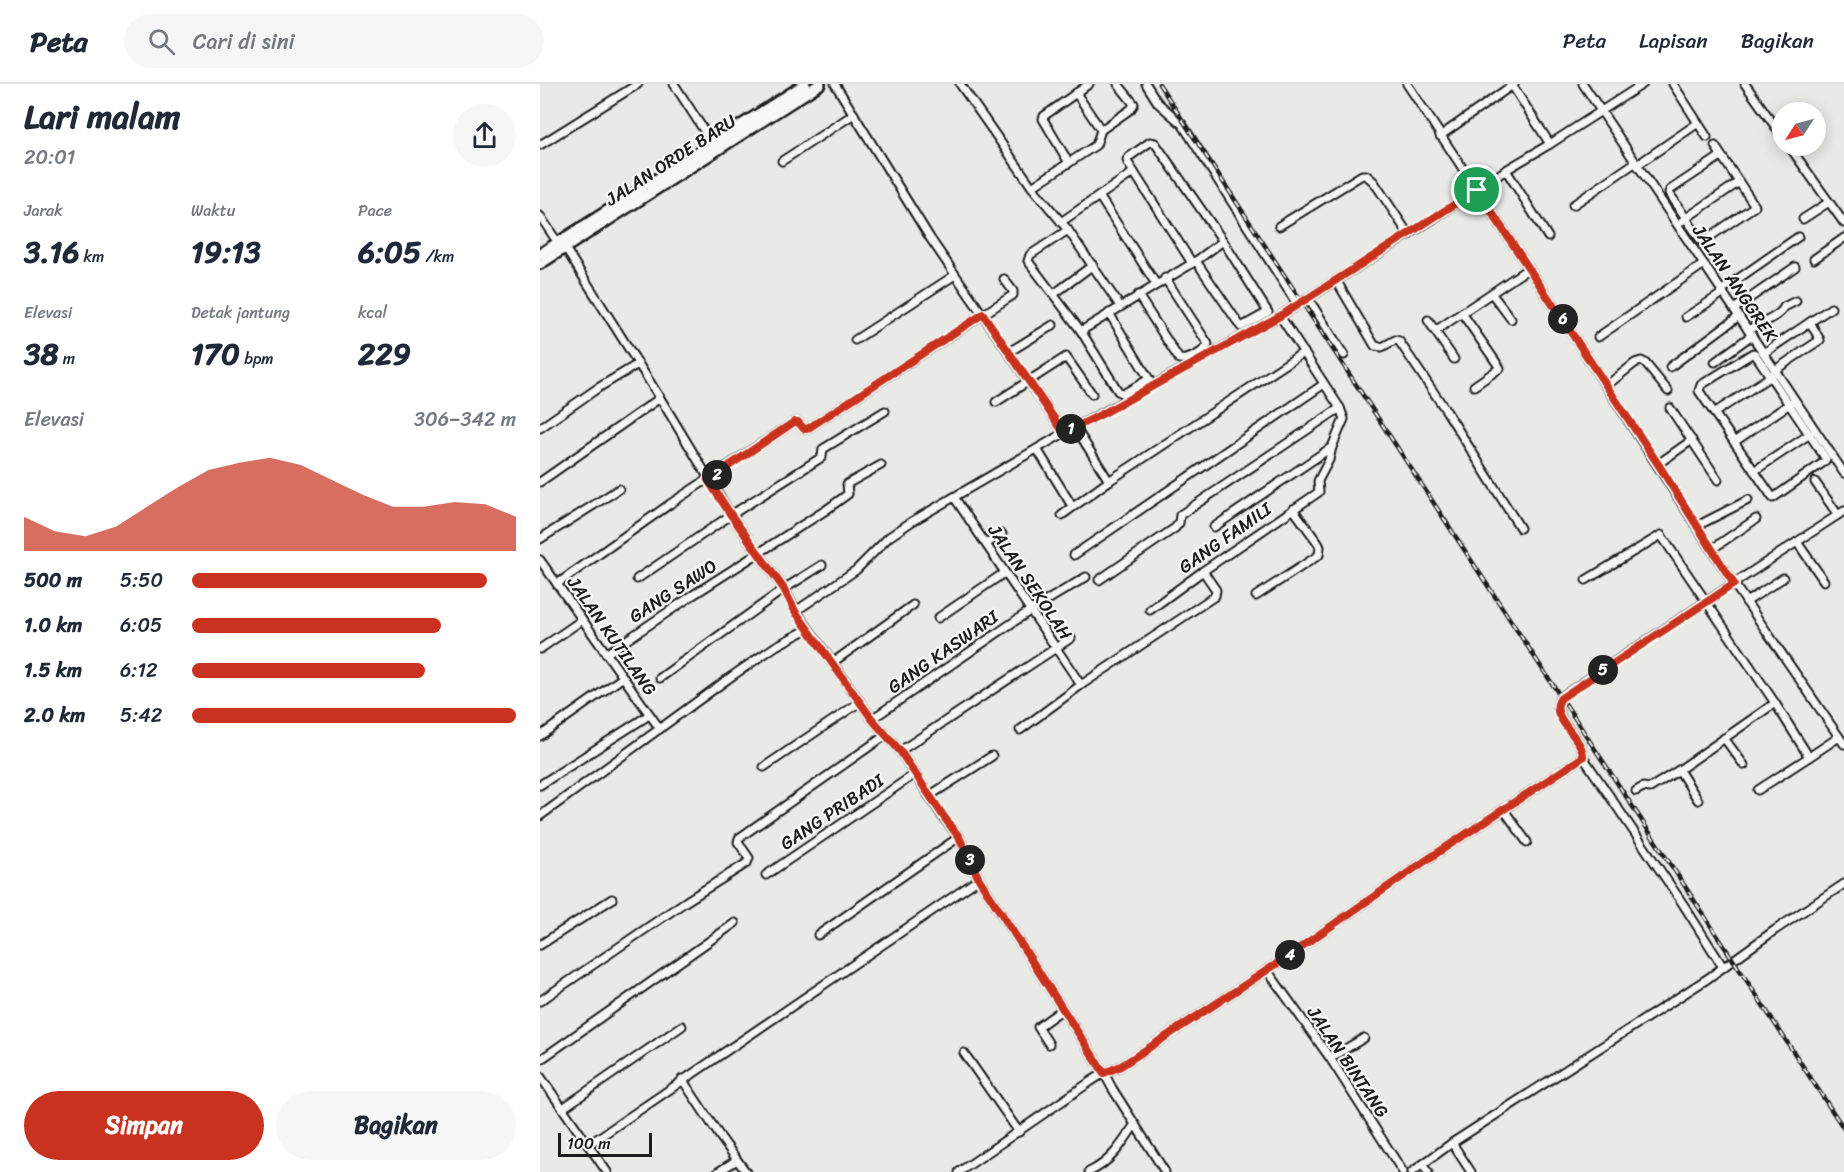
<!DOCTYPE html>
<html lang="id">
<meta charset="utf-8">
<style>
:root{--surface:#fff;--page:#f6f6f7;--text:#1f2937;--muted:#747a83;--line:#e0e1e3;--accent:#c8321e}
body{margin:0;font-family:Sriracha,sans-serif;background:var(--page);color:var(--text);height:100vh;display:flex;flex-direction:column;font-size:22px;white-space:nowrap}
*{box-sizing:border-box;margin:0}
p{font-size:20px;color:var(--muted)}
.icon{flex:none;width:33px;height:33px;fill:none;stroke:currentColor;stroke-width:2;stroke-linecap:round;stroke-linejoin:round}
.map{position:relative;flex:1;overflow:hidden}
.drawer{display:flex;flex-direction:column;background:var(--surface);width:540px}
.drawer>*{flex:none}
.needle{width:39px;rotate:234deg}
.controls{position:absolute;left:1232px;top:18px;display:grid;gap:12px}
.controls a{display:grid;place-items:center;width:54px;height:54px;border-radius:50%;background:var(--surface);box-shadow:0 3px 15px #0003;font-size:30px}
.scale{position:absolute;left:18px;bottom:15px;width:94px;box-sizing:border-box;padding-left:6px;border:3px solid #1c1c1c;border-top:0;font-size:16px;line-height:21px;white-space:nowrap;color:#1c1c1c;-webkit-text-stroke:4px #f6f6f2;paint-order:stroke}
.pin{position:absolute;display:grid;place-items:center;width:51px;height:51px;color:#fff;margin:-26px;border:3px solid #fff;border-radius:50%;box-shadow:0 2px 6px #0007}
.km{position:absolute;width:30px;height:30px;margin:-15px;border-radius:50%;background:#222;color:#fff;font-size:16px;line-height:30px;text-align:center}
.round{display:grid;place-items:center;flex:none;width:63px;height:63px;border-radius:32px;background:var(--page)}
.headline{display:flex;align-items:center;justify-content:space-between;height:102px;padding:0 24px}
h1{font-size:33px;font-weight:700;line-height:45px}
.stats{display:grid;grid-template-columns:repeat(3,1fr);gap:9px;height:102px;padding:6px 24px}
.stats div{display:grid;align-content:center}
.stats b{font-size:30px;font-weight:700}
.stats small{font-size:16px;font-weight:400}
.stats p{font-size:16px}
.chart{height:168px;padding:12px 24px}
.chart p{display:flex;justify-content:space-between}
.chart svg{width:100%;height:108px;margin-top:6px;fill:var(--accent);opacity:.7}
.button{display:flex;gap:12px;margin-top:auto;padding:12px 24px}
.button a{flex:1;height:69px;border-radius:36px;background:var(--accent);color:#fff;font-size:24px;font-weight:700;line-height:69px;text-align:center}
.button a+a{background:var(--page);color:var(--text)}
ul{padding:0 24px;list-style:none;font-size:20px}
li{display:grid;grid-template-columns:96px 72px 1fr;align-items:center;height:45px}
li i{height:15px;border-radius:8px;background:var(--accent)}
header{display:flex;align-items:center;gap:36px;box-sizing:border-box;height:84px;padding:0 30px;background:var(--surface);border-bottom:2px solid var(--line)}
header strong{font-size:28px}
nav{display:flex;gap:33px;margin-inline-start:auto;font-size:21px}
.search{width:420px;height:54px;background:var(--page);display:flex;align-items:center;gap:15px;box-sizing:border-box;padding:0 21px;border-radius:33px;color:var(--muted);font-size:22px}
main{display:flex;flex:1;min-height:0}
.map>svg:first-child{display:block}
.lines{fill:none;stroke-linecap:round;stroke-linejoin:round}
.minor-casing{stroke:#1c1c1c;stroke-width:11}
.secondary-casing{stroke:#1c1c1c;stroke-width:14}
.minor{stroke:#f6f6f2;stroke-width:7}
.secondary{stroke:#f6f6f2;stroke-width:9}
.rail-casing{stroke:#1c1c1c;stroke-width:4.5}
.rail{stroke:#f6f6f2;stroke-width:2;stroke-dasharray:7;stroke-linecap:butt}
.route-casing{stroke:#fff;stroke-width:12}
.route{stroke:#c8321e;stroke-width:8}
.labels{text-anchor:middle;stroke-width:4.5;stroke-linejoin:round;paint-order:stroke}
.street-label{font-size:18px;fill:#1c1c1c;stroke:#f6f6f2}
</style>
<header>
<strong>Peta</strong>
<div class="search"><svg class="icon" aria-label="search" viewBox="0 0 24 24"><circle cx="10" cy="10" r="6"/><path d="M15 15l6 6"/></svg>Cari di sini</div>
<nav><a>Peta</a><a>Lapisan</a><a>Bagikan</a></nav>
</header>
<main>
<section class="drawer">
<div class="headline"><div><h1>Lari malam</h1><p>20:01</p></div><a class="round"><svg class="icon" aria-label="share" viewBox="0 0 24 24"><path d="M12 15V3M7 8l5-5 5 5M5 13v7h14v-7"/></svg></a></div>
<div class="stats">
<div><p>Jarak</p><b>3.16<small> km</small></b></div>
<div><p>Waktu</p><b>19:13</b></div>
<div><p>Pace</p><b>6:05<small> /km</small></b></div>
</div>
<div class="stats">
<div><p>Elevasi</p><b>38<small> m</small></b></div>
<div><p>Detak jantung</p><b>170<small> bpm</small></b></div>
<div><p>kcal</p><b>229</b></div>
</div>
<div class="chart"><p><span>Elevasi</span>306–342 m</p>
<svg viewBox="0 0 160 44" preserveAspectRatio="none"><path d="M0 44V30L10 36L20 38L30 34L40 26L50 18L60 11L70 8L80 6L90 9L100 15L110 21L120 26L130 26L140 24L150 25L160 30V44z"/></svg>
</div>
<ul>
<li><b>500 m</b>5:50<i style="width:91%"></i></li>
<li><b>1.0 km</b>6:05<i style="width:77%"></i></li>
<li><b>1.5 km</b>6:12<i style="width:72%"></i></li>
<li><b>2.0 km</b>5:42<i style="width:100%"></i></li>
</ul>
<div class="button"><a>Simpan</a><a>Bagikan</a></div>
</section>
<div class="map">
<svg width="1304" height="1088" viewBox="0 0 1304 1088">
<rect width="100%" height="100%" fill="#e9e9e5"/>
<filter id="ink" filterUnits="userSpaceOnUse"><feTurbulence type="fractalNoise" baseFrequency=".0167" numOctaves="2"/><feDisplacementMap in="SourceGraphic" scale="12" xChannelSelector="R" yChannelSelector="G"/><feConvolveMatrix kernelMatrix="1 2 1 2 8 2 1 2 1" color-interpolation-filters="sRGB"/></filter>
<g filter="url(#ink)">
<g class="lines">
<defs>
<g id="minor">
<path d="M134 0 174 62"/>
<path d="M295 0 390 154 524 349"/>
<path d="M420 0 492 103 528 146 580 222"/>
<path d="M606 0 618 19 642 40 757 220"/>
<path d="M867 0 1042 265 1194 500 1304 660"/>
<path d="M1043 0 1304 389"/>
<path d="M1133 0 1167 53"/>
<path d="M1205 0 1242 52"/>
<path d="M972 1 1010 60"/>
<path d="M536 9 561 46"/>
<path d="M900 52 974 0"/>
<path d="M0 61 98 0"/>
<path d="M1175 62 1215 122 1162 158 1129 109 1130 106 1181 72"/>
<path d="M1249 62 1304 139"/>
<path d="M242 77 314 30"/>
<path d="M529 79 503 35 504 32 549 0"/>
<path d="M1097 81 1158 39"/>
<path d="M966 86 1008 153"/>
<path d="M492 103 556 61 561 46 591 25 594 20 578 0"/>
<path d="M559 112 616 200"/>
<path d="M1033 121 1096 78"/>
<path d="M0 132 18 159"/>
<path d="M1263 135 1289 118"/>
<path d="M1142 137 1199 98"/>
<path d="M521 138 594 88"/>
<path d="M739 142 822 91H826L834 98 869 151"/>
<path d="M528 146 490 171 488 177 541 247 578 307 583 310 609 295 569 229"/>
<path d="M25 164 120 314 191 431 244 505 256 527 332 635 360 667 403 733 419 753 439 795 564 989 572 1004 625 1088"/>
<path d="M1274 175 1304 154"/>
<path d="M652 179 588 79 587 76 589 73 610 58 615 59 683 157 728 228 701 243 656 177"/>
<path d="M796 196 835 262 842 263 855 256 859 257 907 328 980 444"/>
<path d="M1182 206 1258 153"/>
<path d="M514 210 553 181"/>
<path d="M952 210 971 235"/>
<path d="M598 211 639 275C648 277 665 268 668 260L625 194"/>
<path d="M768 214 804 271"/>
<path d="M1194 225 1255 183"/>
<path d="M922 229 960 284 934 302"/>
<path d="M1146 233 1183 209"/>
<path d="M888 236 895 247 989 184"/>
<path d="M1208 246C1219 240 1240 233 1244 223L1256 217"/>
<path d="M541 247 656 177 683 157"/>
<path d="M895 247 914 275"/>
<path d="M1058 253 1164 180"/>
<path d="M315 256 415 191"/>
<path d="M469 268 513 241"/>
<path d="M1213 269 1215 270 1286 375 1284 378 1233 414 1159 307 1161 301Z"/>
<path d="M1224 269 1291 224"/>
<path d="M1175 278 1212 251"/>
<path d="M1130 283 1199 232"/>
<path d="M1235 286 1280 256 1270 238"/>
<path d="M1066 302 1095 279 1101 277 1105 279 1128 307"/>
<path d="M456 318 526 273 552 310"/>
<path d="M1130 324 1178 396"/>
<path d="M1174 329 1231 292"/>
<path d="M535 343 569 397"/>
<path d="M0 344 58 304 98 280"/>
<path d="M1194 358 1251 319"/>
<path d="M497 365 532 422"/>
<path d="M1118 380 1152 356"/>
<path d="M1214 387 1270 350"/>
<path d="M0 398 120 314"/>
<path d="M1275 398 1298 431"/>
<path d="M414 413 541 601"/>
<path d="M522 431 569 397 764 268"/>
<path d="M1157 442 1208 416"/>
<path d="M674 443 792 363"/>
<path d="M0 455 79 405"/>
<path d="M1257 458 1284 497"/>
<path d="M446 460 462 450"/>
<path d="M1172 465 1216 435"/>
<path d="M534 471 784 300"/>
<path d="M0 476 120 645"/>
<path d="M97 495 191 431 282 373 283 365 345 327"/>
<path d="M559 496 635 444 639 439 640 431 800 324"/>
<path d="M1046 496 1121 451 1235 619 1269 673 1218 706"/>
<path d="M17 500 130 420 254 338H258L264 345H267L473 211V207L464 195"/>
<path d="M716 512 779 471 780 463 778 459 753 425"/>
<path d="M1206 518 1243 494"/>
<path d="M610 526 663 487 779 408 778 397 789 376 792 363 804 335 800 324 740 232"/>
<path d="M256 527 316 486 349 453 371 438 524 349 564 328 740 232 893 135 966 86 1010 60 1103 0"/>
<path d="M398 534 464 489"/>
<path d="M0 565 42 536"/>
<path d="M66 570 153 511 286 426 308 410 307 400 341 381"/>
<path d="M292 579 373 521"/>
<path d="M120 594 244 505 282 481"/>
<path d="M332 635 491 526 546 493"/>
<path d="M480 646 541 601 675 512 676 506 663 487"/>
<path d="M0 652 82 594"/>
<path d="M1184 654 1204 681"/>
<path d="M360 667 531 554"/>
<path d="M1043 673 1143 820 1183 883"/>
<path d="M1269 673 1299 653"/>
<path d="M224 683 320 618"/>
<path d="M1139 686 1158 716"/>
<path d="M0 701 109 631"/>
<path d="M1096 707 1103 703 1110 704 1139 686 1235 619"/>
<path d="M389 712 452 672"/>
<path d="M964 726 987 758"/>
<path d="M0 732 192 592 236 562 268 545"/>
<path d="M226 791 375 690"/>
<path d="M278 851 419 753"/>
<path d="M0 861 72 815"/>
<path d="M727 886 790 974 863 1088"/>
<path d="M0 917 145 818 207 779 209 774 198 758 199 754 346 651"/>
<path d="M509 960 498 943 523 925"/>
<path d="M424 969 479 1048"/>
<path d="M790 974 824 954"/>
<path d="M0 976 195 839"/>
<path d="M0 992 67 1088"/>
<path d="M142 995 181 1054 206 1088"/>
<path d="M23 1024 142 942"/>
<path d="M912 1059 931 1088"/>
<path d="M48 1061 439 795"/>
<path d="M882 1081 888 1088"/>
<path d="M178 1088 197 1076"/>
<path d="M419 1088 550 998 564 989 581 982 735 881 888 775 1043 673C1044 653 1007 633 1021 613L1304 427"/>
<path d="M549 1088C571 1078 582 1060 595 1040"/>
<path d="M872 1088 912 1059 1167 895 1235 846 1304 800"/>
</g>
<g id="secondary">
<path d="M0 170 265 0"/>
<path d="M0 180 280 0"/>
</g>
</defs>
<use href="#minor" class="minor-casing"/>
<use href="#secondary" class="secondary-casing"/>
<use href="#minor" class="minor"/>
<use href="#secondary" class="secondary"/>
<defs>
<path id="rail" d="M619 0 1304 1045"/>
</defs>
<use href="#rail" class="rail-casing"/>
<use href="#rail" class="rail"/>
</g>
</g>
<g class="lines" filter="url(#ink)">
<defs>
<path id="route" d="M937 106 1118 380 1194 500 1021 614C1006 633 1044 653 1043 673L888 775 735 881 581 982 564 989 439 795 419 753 404 733 360 667 332 635 292 579 255 527 244 505 191 431 168 396 254 338H258L264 345H267L443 230 524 349 564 329 740 232Z"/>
</defs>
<use href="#route" class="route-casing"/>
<use href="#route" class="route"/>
</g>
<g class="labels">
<g class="street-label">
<text transform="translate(131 76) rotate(-33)" y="6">JALAN ORDE BARU</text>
<text transform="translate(1195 199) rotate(56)" y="6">JALAN ANGGREK</text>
<text transform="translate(685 454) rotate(-35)" y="6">GANG FAMILI</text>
<text transform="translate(490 498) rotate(56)" y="6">JALAN SEKOLAH</text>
<text transform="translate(133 507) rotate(-33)" y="6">GANG SAWO</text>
<text transform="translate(72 552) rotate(55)" y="6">JALAN KUTILANG</text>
<text transform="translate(403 568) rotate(-35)" y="6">GANG KASWARI</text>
<text transform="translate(292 728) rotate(-34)" y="6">GANG PRIBADI</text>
<text transform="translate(808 978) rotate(56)" y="6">JALAN BINTANG</text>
</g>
</g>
</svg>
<div class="controls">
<a><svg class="needle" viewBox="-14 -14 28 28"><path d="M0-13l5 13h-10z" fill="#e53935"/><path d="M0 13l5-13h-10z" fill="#747a83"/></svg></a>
</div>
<div class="scale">100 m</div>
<div class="pin" style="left:937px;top:106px;background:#1e9e55"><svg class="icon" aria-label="arrive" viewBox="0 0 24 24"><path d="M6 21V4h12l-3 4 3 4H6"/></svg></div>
<b class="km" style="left:531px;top:345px">1</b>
<b class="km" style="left:177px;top:391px">2</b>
<b class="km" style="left:430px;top:776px">3</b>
<b class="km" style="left:750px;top:871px">4</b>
<b class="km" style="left:1063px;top:586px">5</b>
<b class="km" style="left:1023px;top:235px">6</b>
</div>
</main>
